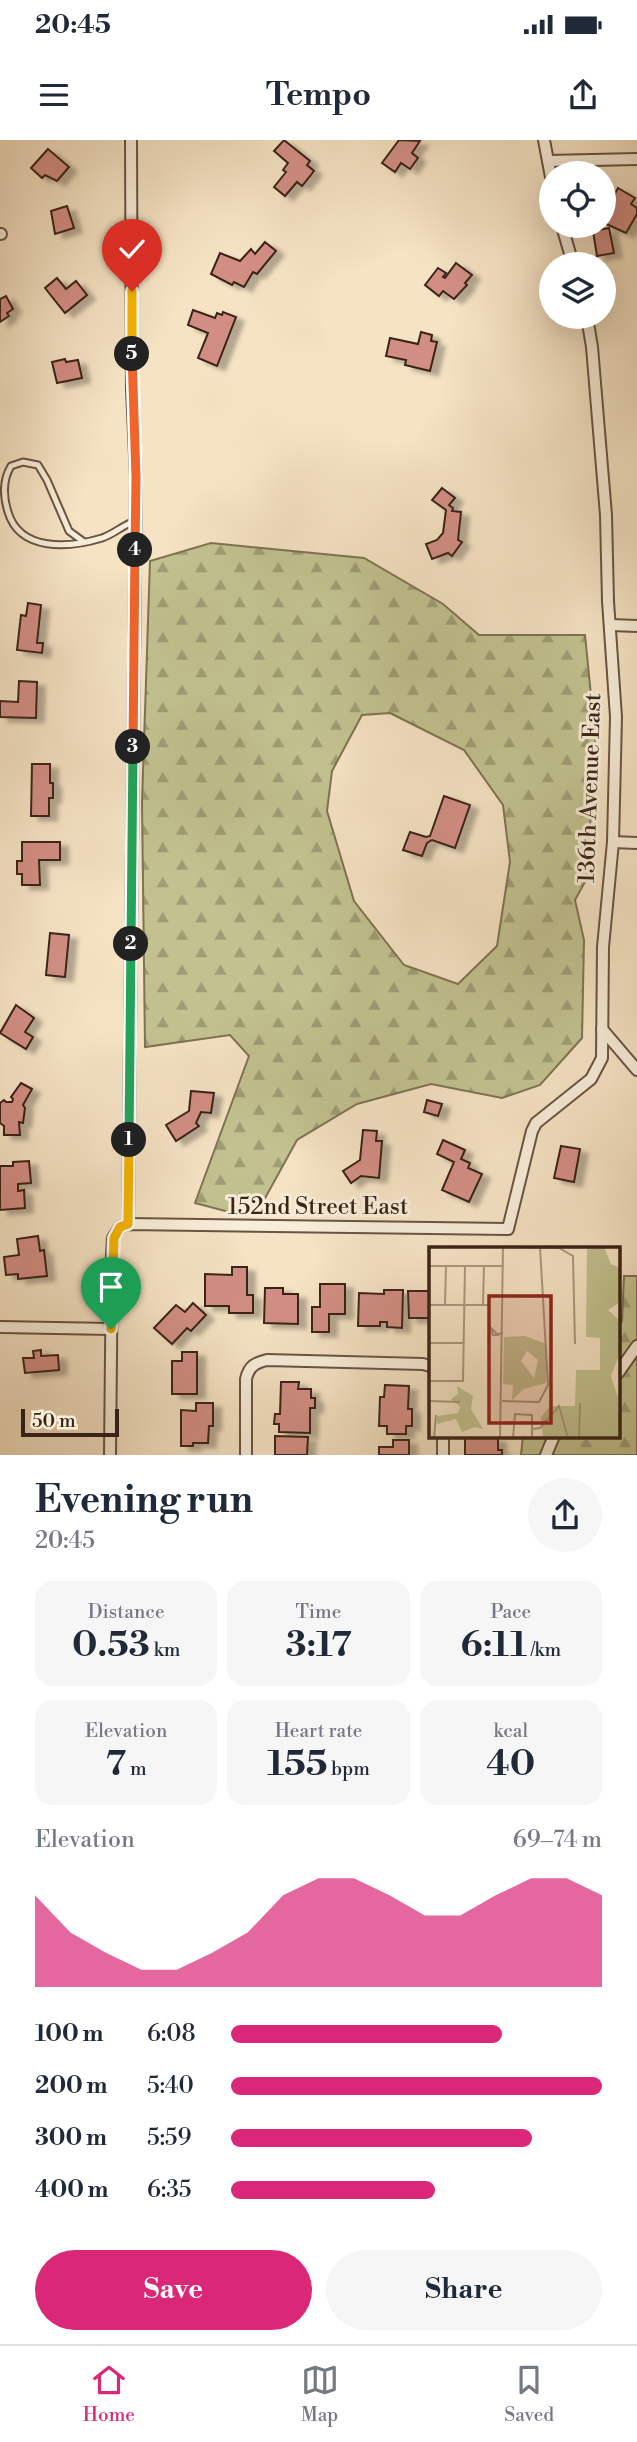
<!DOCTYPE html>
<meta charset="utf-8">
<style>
:root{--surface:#fff;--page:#f6f6f7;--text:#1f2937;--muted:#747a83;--line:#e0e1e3;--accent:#db2777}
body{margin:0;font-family:"Libre Bodoni",serif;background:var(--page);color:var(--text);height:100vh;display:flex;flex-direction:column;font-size:26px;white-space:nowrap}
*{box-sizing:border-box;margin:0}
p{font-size:23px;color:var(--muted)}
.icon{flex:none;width:38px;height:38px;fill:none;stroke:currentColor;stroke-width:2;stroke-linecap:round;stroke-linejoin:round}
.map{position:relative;height:1315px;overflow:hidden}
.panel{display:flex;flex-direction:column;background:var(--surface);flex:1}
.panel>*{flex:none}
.fabs{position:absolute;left:539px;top:21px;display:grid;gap:14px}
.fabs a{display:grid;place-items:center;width:77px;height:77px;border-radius:50%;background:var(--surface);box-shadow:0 7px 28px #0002;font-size:35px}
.scale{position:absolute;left:21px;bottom:18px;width:98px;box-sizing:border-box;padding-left:7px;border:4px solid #3a2416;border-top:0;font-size:19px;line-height:24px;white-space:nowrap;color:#3a2416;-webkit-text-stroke:5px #f8edd9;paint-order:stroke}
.pin{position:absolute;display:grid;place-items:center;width:60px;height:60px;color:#fff;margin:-72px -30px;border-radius:50% 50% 50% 0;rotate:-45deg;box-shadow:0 0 7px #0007}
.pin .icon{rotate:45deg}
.km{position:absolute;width:35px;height:35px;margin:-18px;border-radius:50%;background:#222;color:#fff;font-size:19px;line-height:35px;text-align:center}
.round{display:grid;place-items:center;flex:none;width:74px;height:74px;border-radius:37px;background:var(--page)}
.summary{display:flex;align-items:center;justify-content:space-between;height:119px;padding:0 35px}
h1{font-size:38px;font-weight:800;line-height:52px}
.figures{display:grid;grid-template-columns:repeat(3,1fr);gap:10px;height:119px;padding:7px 35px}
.figures div{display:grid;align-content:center;border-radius:18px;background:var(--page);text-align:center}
.figures b{font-size:35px;font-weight:800}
.figures small{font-size:19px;font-weight:400}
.figures p{font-size:19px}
.chart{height:196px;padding:14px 35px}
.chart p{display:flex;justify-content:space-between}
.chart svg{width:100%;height:126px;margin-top:7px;fill:var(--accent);opacity:.7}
.primary-button{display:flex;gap:14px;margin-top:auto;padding:14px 35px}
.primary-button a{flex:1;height:80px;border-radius:42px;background:var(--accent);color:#fff;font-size:28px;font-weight:800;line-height:80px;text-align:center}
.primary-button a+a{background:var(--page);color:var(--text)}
ul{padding:0 35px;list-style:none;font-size:23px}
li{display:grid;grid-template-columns:112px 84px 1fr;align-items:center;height:52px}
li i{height:18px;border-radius:9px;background:var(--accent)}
.status{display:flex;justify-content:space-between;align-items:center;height:49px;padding:0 35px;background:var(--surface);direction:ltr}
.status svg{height:19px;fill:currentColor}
header{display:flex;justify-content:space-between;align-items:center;height:91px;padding:0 35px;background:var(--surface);font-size:32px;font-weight:800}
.menu{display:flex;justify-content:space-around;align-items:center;height:98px;border-top:2px solid var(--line);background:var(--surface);font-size:19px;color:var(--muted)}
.menu a{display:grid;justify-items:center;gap:4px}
.menu .selected{color:var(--accent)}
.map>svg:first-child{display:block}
.forest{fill:url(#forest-firs);stroke:#7e7353;stroke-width:2;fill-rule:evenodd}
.building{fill:#d28e84;stroke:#3a2416;stroke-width:2;filter:url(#shadow)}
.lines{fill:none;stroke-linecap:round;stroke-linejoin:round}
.lane-casing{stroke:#695442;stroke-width:9}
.street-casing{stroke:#695442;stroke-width:14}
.lane{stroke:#f8edd9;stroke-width:5}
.street{stroke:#f8edd9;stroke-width:10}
.split-1-casing{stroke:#fff;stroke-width:14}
.split-2-casing{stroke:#fff;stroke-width:14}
.split-3-casing{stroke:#fff;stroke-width:14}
.split-4-casing{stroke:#fff;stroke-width:14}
.split-5-casing{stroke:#fff;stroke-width:14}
.split-6-casing{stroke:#fff;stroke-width:14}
.split-1{stroke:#f5b400;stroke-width:9}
.split-2{stroke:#22a559;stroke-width:9}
.split-3{stroke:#22a559;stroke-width:9}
.split-4{stroke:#f0652b;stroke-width:9}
.split-5{stroke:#f0652b;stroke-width:9}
.split-6{stroke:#f5b400;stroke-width:9}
.labels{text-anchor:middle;stroke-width:6;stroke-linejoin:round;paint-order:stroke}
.street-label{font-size:23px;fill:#3a2416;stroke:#f8edd9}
.inset-road{fill:none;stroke:#aa977e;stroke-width:2}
.view{fill:#8f2418;fill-opacity:0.15;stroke:#8f2418;stroke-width:3.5}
.inset-edge{fill:none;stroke:#3a2416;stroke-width:3.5}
</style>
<div class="status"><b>20:45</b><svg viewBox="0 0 49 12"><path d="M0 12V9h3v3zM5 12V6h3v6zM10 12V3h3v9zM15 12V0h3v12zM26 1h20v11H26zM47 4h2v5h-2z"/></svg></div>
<header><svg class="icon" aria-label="menu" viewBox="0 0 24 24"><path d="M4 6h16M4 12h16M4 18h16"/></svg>Tempo<svg class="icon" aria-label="share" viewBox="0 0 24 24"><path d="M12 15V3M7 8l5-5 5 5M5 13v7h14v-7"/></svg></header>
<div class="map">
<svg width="637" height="1315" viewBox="0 0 637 1315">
<defs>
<pattern id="forest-firs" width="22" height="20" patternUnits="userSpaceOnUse" patternTransform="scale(1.75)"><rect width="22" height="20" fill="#c2c290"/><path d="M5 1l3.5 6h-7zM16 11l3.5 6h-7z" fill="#9f9d75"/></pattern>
<filter id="shadow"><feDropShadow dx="8" dy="4.5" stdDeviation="2" flood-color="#0004"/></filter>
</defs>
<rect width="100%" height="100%" fill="#f5e3c4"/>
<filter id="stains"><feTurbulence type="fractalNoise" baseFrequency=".00286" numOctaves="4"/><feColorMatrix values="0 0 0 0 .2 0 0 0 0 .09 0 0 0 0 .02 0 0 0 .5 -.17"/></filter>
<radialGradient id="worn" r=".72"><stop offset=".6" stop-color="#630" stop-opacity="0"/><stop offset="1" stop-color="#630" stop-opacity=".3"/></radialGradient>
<g class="forest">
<path d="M211 403 364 418 443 464 479 495H585L596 606 586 740 575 760 584 800 582 898 540 945 502 958 431 944 357 964 297 1000 263 1062 229 1072 195 1063 249 916 230 895 145 907 142 662 150 421ZM390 573 464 610 503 665 510 722 497 806 458 844 404 825 354 761 327 671 332 631 362 575Z"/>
<path d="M624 1136H637V1315H521L523 1296H618V1187L622 1181Z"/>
</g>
<g class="building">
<path d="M284 0 310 21 307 25 314 31 302 46 297 42 285 56 274 47 286 32 283 30 288 23 274 11Z"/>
<path d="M399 0 420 1 412 13 418 18 410 29 401 23 395 32 382 23Z"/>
<path d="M48 9 69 27 57 41 45 35 42 38 31 28Z"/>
<path d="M618 48 635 58 631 64 637 68V74L626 93 604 83V74Z"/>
<path d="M67 66 74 88 55 94 51 71Z"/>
<path d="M609 88 614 113 597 116 593 91Z"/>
<path d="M265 102 276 111 257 134 253 132 244 147 234 142 232 145 211 134 220 113 240 121 251 109 255 114Z"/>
<path d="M456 123 472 135 465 143 467 145 454 159 443 151 439 156 425 145 438 128 446 133 443 137 445 138Z"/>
<path d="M57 138 66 149 76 141 87 155 65 173 45 148Z"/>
<path d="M6 156 13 169 7 173 9 176 0 182V159Z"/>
<path d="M193 170 215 178 217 173 222 175 223 172 236 177 217 226 198 218 208 193 188 185Z"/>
<path d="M421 192 432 195 431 201 437 202 430 231 405 225 406 220 386 216 390 198 418 204Z"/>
<path d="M65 219 66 222 78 220 82 238 57 243 52 222Z"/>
<path d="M442 348 455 358 449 365 453 368 452 371 461 372 458 400 462 402 452 416 448 413 432 419 426 404 437 400 443 393 446 370 432 360Z"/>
<path d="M28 463 41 465 37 503H43L42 513 17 510 21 475 26 476Z"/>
<path d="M19 541 37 542 36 578 0 577V561L18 562Z"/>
<path d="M32 624H50V643H53V658H49V676H31Z"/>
<path d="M444 656 470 665 455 708 432 700 427 703 422 716 403 710 410 692 426 697 430 696Z"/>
<path d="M22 702H60V720H39L40 745H22V734H17V721H22Z"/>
<path d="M50 793 69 795 65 837 46 835Z"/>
<path d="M16 865 34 878 25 892 33 897 26 909 0 893Z"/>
<path d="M21 943 32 949 23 965 25 968 23 983 19 982 20 995H4V986L0 983V963L4 960 6 962H12L13 959 11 957Z"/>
<path d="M191 951 214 953 211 973 201 972 196 983 199 986 176 1001 166 985 189 971Z"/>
<path d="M427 960 442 964 438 976 424 972Z"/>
<path d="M363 990 377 991 376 1001H382L379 1038 361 1036 351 1043 343 1031 360 1020Z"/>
<path d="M443 1000 465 1010 461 1019 470 1023 468 1028 482 1034 469 1062 442 1050 454 1022 437 1014Z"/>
<path d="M561 1006 580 1009 574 1042 554 1038Z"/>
<path d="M29 1021 31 1043 18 1044V1051L24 1050 25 1068 0 1070V1026H13V1022Z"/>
<path d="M38 1096 40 1111 44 1110 47 1136 18 1139V1134L6 1135 4 1117 19 1115 17 1099Z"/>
<path d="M232 1127H247V1155H253V1173H229V1166H205V1134L232 1135Z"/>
<path d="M320 1144H345V1174H329V1192H312V1167H320Z"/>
<path d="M265 1148H283V1154H298V1184L264 1183Z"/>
<path d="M384 1150H403L402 1188 387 1187V1182H380V1186H358L359 1153 384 1154Z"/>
<path d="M408 1151H430V1178H409Z"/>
<path d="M193 1163 206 1175 191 1191 187 1188 172 1204 154 1188 176 1165 185 1172Z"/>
<path d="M41 1210V1216L58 1215 59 1230 25 1233 23 1218H34L33 1211Z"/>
<path d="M182 1212H197V1254H172V1221H182Z"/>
<path d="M281 1242H299L298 1249H311V1258H315V1268H310V1293L279 1292V1284H274L275 1274H280Z"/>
<path d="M385 1245 409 1246 408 1269H412V1286H406V1294H387V1286H379L380 1257H384Z"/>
<path d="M196 1263H213V1286H209L208 1303H193V1306H181V1270L196 1271Z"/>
<path d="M275 1296 308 1297 307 1315H275Z"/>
<path d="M465 1298H498V1310H502V1315H465Z"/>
<path d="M393 1300H409V1315H379V1307H393Z"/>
</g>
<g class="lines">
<defs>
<path id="lane" d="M84 402 69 391 47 340 38 325 23 322 11 326C2 341 3 356 8 372 20 412 69 408 102 398 114 394 123 385 135 381"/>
<g id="street">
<path d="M544 0 551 37"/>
<path d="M548 21 637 19"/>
<path d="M562 86 573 124"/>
<path d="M0 94H1"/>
<path d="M611 485 637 486"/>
<path d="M613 702 637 703"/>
<path d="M602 889 637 930"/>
<path d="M128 1084 136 337 132 250 131 0"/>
<path d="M0 1187 111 1189"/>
<path d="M618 1233 637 1206"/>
<path d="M110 1315 112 1114 113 1098 120 1087 128 1084 508 1089 532 991 536 983 591 939 602 918 603 807 613 702 616 577 608 461 606 375 592 207 587 177"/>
<path d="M246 1315V1239C249 1226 255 1223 267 1220L423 1224 430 1226"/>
<path d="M443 1315V1296"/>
<path d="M546 1315 554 1296"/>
</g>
</defs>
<use href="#lane" class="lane-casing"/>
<use href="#street" class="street-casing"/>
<use href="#lane" class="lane"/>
<use href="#street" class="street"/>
</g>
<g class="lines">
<defs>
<path id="split-1" d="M111 1189 114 1098 120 1087 128 1084 129 1000"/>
<path id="split-2" d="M129 1000 131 804"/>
<path id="split-3" d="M131 804 133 607"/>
<path id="split-4" d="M133 607 135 410"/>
<path id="split-5" d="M132 214 136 337 135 410"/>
<path id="split-6" d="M132 151V214"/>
</defs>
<use href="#split-1" class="split-1-casing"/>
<use href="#split-2" class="split-2-casing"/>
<use href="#split-3" class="split-3-casing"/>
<use href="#split-4" class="split-4-casing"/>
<use href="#split-5" class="split-5-casing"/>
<use href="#split-6" class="split-6-casing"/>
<use href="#split-1" class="split-1"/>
<use href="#split-2" class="split-2"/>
<use href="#split-3" class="split-3"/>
<use href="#split-4" class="split-4"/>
<use href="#split-5" class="split-5"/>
<use href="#split-6" class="split-6"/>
</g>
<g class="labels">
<g class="street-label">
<text transform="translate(589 648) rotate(-88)" y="8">136th Avenue East</text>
<text x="318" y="1074">152nd Street East</text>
</g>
</g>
<g transform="translate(429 1107)">
<rect width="191" height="191" fill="#f5e3c4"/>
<path d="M158 0H175L182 17 191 21V55L179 63 191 74V106L182 129 189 151 191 191H114L112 170 121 159H146L147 123H171V91L157 90ZM96 89 117 97V136L95 142 83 153 84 138 74 137 75 90ZM98 104 109 113 105 131 92 114ZM28 139 44 149 42 162 54 182 46 180 33 185 27 172 8 177V169L29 166 31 160 22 152 29 147Z" fill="#c2c290" fill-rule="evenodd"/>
<path class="inset-road" d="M68 0 130 1 144 9 146 97M0 19H73M0 58H60M16 58 17 19M54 58 55 19M69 88 61 80 64 88H69L70 87 74 86M0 96H35M0 134H34L36 19M0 154 31 155M73 154 110 155 119 138 111 0M103 182 111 181 130 159 139 191M5 191 7 168M71 191 74 0M84 191 86 167 103 168V191M150 191 151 156"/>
<path class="view" d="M60 49H122V176H60Z"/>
<rect width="191" height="191" class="inset-edge"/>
</g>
<rect width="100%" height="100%" filter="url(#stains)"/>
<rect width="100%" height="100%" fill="url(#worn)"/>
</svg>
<div class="fabs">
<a><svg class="icon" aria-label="locate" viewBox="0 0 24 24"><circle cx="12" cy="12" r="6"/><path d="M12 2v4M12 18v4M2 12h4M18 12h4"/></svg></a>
<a><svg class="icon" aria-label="layers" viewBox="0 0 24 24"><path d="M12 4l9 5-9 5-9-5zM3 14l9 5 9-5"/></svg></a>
</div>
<div class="scale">50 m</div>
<div class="pin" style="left:111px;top:1189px;background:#1e9e55"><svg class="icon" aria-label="arrive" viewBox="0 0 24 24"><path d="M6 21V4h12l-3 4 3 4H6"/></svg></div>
<div class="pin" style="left:132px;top:151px;background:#d93025"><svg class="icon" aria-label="check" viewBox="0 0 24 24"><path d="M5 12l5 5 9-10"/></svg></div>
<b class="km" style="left:129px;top:1000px">1</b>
<b class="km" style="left:131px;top:804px">2</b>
<b class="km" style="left:133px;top:607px">3</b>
<b class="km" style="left:135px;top:410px">4</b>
<b class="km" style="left:132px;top:214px">5</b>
</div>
<section class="panel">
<div class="summary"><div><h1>Evening run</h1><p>20:45</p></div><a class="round"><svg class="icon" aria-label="share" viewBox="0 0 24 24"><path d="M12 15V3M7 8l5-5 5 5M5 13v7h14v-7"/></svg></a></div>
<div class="figures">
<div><p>Distance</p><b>0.53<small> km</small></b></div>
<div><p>Time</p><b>3:17</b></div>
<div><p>Pace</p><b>6:11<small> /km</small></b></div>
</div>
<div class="figures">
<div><p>Elevation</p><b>7<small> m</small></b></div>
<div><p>Heart rate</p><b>155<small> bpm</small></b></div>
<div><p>kcal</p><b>40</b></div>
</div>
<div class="chart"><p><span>Elevation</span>69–74 m</p>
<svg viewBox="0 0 160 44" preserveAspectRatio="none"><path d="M0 44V12L10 25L20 32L30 38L40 38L50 32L60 25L70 12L80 6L90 6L100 12L110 19L120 19L130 12L140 6L150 6L160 12V44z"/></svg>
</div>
<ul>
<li><b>100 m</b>6:08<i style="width:73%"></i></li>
<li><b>200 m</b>5:40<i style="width:100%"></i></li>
<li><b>300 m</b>5:59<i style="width:81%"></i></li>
<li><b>400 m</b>6:35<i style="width:55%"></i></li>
</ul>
<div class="primary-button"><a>Save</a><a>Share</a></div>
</section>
<nav class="menu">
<a class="selected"><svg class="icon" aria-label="home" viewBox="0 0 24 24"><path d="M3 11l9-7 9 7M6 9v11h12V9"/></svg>Home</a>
<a><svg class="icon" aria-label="map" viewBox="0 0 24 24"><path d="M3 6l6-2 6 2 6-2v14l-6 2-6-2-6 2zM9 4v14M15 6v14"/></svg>Map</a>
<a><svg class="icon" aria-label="saved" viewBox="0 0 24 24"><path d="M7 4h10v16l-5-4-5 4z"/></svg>Saved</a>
</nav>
